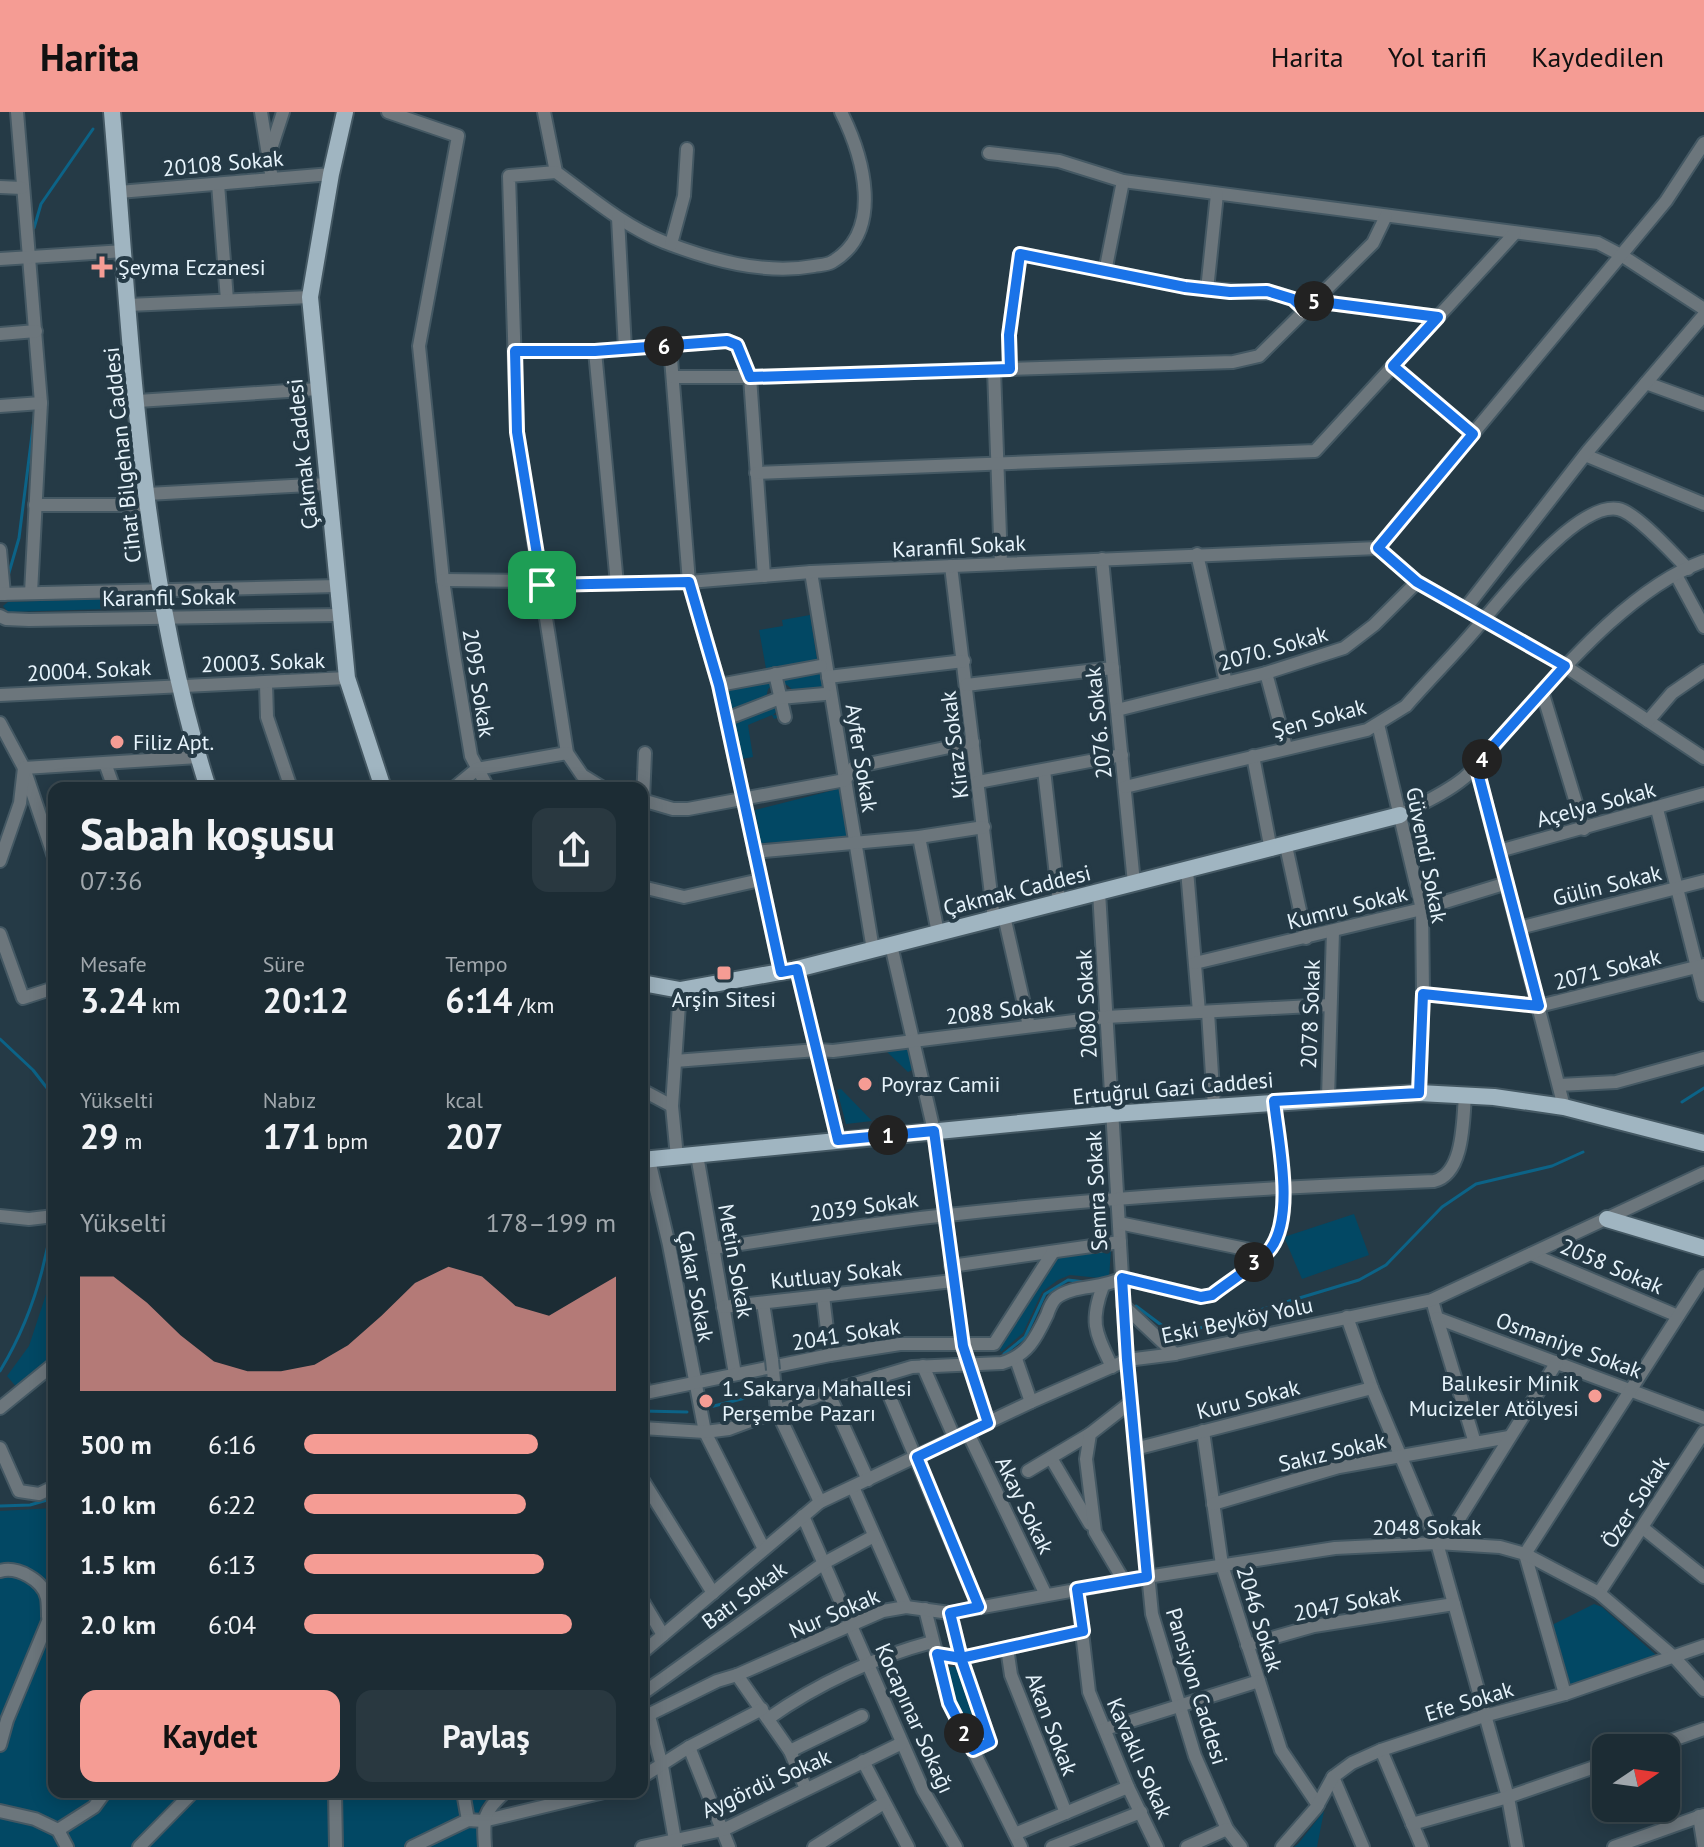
<!DOCTYPE html>
<html lang="tr">
<meta charset="utf-8">
<style>
:root{--surface:#1c2c34;--page:#293840;--text:#f1f3f6;--muted:#a0a7ac;--line:#3a484f;--accent:#f59c94}
body{margin:0;font-family:"PT Sans",sans-serif;background:var(--page);color:var(--text);height:100vh;display:flex;flex-direction:column;font-size:30px;white-space:nowrap}
*{box-sizing:border-box;margin:0}
p{font-size:26px;color:var(--muted)}
.icon{flex:none;width:44px;height:44px;fill:none;stroke:currentColor;stroke-width:2;stroke-linecap:round;stroke-linejoin:round}
.map{position:relative;flex:1;overflow:hidden}
.sheet{position:absolute;left:48px;top:670px;width:600px;height:1016px;display:flex;flex-direction:column;background:var(--surface);border-radius:16px;box-shadow:0 4px 20px #0003,0 0 0 2px var(--line)}
.sheet>*{flex:none}
.needle{width:52px;rotate:77deg}
.controls{position:absolute;left:1592px;top:1622px;display:grid;gap:16px}
.controls a{display:grid;place-items:center;width:88px;height:88px;border-radius:16px;background:var(--surface);box-shadow:0 4px 20px #0003,0 0 0 2px var(--line);font-size:40px}
.pin{position:absolute;display:grid;place-items:center;width:68px;height:68px;color:#fff;margin:-34px;border-radius:16px;box-shadow:0 4px 12px #0006}
.km{position:absolute;width:40px;height:40px;margin:-20px;border-radius:50%;background:#222;color:#fff;font-size:22px;line-height:40px;text-align:center}
.round{display:grid;place-items:center;flex:none;width:84px;height:84px;border-radius:16px;background:var(--page)}
.head{display:flex;align-items:center;justify-content:space-between;height:136px;padding:0 32px}
h1{font-size:44px;font-weight:700;line-height:60px}
.metrics{display:grid;grid-template-columns:repeat(3,1fr);gap:12px;height:136px;padding:8px 32px}
.metrics div{display:grid;align-content:center}
.metrics b{font-size:34px;font-weight:700}
.metrics small{font-size:22px;font-weight:400}
.metrics p{font-size:22px}
.chart{height:224px;padding:16px 32px}
.chart p{display:flex;justify-content:space-between}
.chart svg{width:100%;height:144px;margin-top:8px;fill:var(--accent);opacity:.7}
.action{display:flex;gap:16px;margin-top:auto;padding:16px 32px}
.action a{flex:1;height:92px;border-radius:16px;background:var(--accent);color:#111;font-size:32px;font-weight:700;line-height:92px;text-align:center}
.action a+a{background:var(--page);color:var(--text)}
ul{padding:0 32px;list-style:none;font-size:26px}
li{display:grid;grid-template-columns:128px 96px 1fr;align-items:center;height:60px}
li i{height:20px;border-radius:10px;background:var(--accent)}
header{display:flex;align-items:center;gap:48px;box-sizing:border-box;height:112px;padding:0 40px;background:var(--accent);color:#111}
header strong{font-size:38px}
nav{display:flex;gap:44px;margin-inline-start:auto;font-size:28px}
.map>svg:first-child{display:block}
.green{fill:#024864}
.lines{fill:none;stroke-linecap:round;stroke-linejoin:round}
.stream{stroke:#0c6387;stroke-width:3}
.minor-casing{stroke:#445863;stroke-width:16}
.major-casing{stroke:#445863;stroke-width:20}
.minor{stroke:#6c767c;stroke-width:12}
.major{stroke:#a0b5c1;stroke-width:16}
.minor-bridge-casing{stroke:#445863;stroke-width:16;stroke-linecap:butt}
.minor-bridge{stroke:#6c767c;stroke-width:12}
.route-casing{stroke:#fff;stroke-width:16}
.route{stroke:#1a73e8;stroke-width:10}
.poi-dot{fill:#f59c94;stroke:#253a46;stroke-width:3}
.labels{text-anchor:middle;stroke-width:8;stroke-linejoin:round;paint-order:stroke}
.street-label{font-size:22px;fill:#e6f3fb;stroke:#253a46}
.poi-label{font-size:22px;fill:#e6f3fb;stroke:#253a46;text-anchor:start}
</style>
<header>
<strong>Harita</strong>
<nav><a>Harita</a><a>Yol tarifi</a><a>Kaydedilen</a></nav>
</header>
<div class="map">
<svg width="1704" height="1735" viewBox="0 0 1704 1735">
<rect width="100%" height="100%" fill="#253a46"/>
<g class="green">
<path d="M106 487 110 488 112 492 108 497 8 500 3 494 8 490Z"/>
<path d="M810 503 818 553 767 562 759 518 783 514 782 508Z"/>
<path d="M821 556 825 579H794L787 573 779 572 777 564Z"/>
<path d="M773 565 774 572 768 577 765 590 733 604 726 573Z"/>
<path d="M775 591 779 597 773 603 783 604 774 607 772 603 748 613 753 645 742 647 734 607Z"/>
<path d="M838 677 841 678 847 726 761 731 755 698Z"/>
<path d="M903 935 908 938 912 958 908 960 884 937Z"/>
<path d="M841 977 872 1009 846 1012 837 978Z"/>
<path d="M1354 1102 1369 1143 1302 1167 1284 1125Z"/>
<path d="M1111 1136 1109 1167 1070 1163 1058 1168 1042 1180 1023 1221 1001 1240 998 1231 1057 1144Z"/>
<path d="M54 1158V1248L18 1277 7 1264 29 1234Z"/>
<path d="M54 1396V1680H495C473 1697 476 1709 479 1735H0V1399Z"/>
<path d="M1594 1492 1602 1495 1656 1543 1654 1547 1570 1575 1566 1572 1551 1516 1554 1512Z"/>
<path d="M944 1555H959L976 1615 968 1616 951 1582Z"/>
<path d="M1324 1699 1317 1735H1294L1298 1732Z"/>
</g>
<g class="lines">
<g class="stream">
<path d="M34 116 41 92 93 17"/>
<path d="M8 464 19 426 35 299"/>
<path d="M0 927 33 958 54 985"/>
<path d="M1682 990 1704 976"/>
<path d="M1136 1194 1168 1218 1180 1222 1359 1168 1386 1153 1442 1095 1476 1072 1552 1054 1583 1040"/>
<path d="M1004 1242 1025 1225 1045 1182 1068 1168 1085 1170"/>
<path d="M0 1259C28 1213 44 1163 52 1110"/>
<path d="M706 1296 761 1282"/>
<path d="M642 1299 687 1300"/>
<path d="M0 1394 30 1393 54 1386"/>
</g>
<defs>
<g id="minor">
<path d="M17 0 41 291 31 481"/>
<path d="M261 0 272 67"/>
<path d="M388 0 458 24 419 234 443 468 454 542 471 644 488 676"/>
<path d="M544 0 556 60C590 85 624 114 664 130 711 148 764 163 814 154 819 153 827 153 832 150 885 119 863 44 841 0"/>
<path d="M270 40 283 0"/>
<path d="M989 41 1059 49 1123 69 1598 131 1621 143 1704 197"/>
<path d="M556 60 509 64 517 320 567 641 582 663 603 676"/>
<path d="M218 72 227 188"/>
<path d="M0 75 22 76"/>
<path d="M119 80 331 62"/>
<path d="M618 106 625 237"/>
<path d="M671 132 684 84 687 37"/>
<path d="M0 147 124 139"/>
<path d="M1105 160 1123 69"/>
<path d="M1207 178 1217 82"/>
<path d="M1314 189 1438 205"/>
<path d="M128 193 310 185"/>
<path d="M0 222 36 219"/>
<path d="M670 234 689 470 719 573 781 860"/>
<path d="M515 239H595L727 229 737 233 750 265 764 464"/>
<path d="M595 239 617 472"/>
<path d="M1393 254 1473 322"/>
<path d="M1010 257 1009 223 1020 142 1185 175 1278 182 1293 187 1305 198"/>
<path d="M994 258 1001 452"/>
<path d="M673 265H750L1233 250 1259 244 1373 131 1386 104"/>
<path d="M1646 271 1704 292"/>
<path d="M138 289 318 277"/>
<path d="M0 294 41 291"/>
<path d="M1585 343 1704 392"/>
<path d="M756 361 1315 339 1515 121"/>
<path d="M147 382 328 372"/>
<path d="M35 393H148"/>
<path d="M1378 436 1666 89 1704 31"/>
<path d="M1378 436 1417 470 1565 554 1704 646"/>
<path d="M0 438 4 482"/>
<path d="M1197 442 1226 571"/>
<path d="M1102 447 1134 771"/>
<path d="M951 454 994 807"/>
<path d="M811 460 873 838"/>
<path d="M1676 463 1704 515"/>
<path d="M443 468 532 469 542 473 689 470 811 460 1378 436"/>
<path d="M0 482 337 474"/>
<path d="M1465 497 1588 339 1704 203"/>
<path d="M0 504 6 507 29 508 339 503"/>
<path d="M1266 561 1286 635"/>
<path d="M775 562 785 605"/>
<path d="M828 565 964 549"/>
<path d="M266 572 267 605 291 676"/>
<path d="M719 573 821 554"/>
<path d="M966 573 1113 556"/>
<path d="M1542 579 1584 717"/>
<path d="M0 583 347 566"/>
<path d="M1117 598 1266 561 1344 536 1374 513 1417 470"/>
<path d="M726 607 780 586 825 582"/>
<path d="M1648 609 1672 581 1704 559"/>
<path d="M0 611 24 656 54 745"/>
<path d="M1378 612 1422 797 1423 882 1419 981"/>
<path d="M1253 644 1271 738"/>
<path d="M105 651 114 676"/>
<path d="M1476 653 1564 995"/>
<path d="M1044 658 1059 790"/>
<path d="M978 670 1122 643"/>
<path d="M1125 675 1367 618 1406 594C1431 565 1460 537 1484 507 1508 479 1578 390 1618 397 1636 400 1674 443 1688 457"/>
<path d="M454 676 477 657 567 641"/>
<path d="M642 688 673 697H688L845 668 854 655 973 630"/>
<path d="M643 688 645 641"/>
<path d="M1657 697 1704 883"/>
<path d="M1400 703C1421 692 1446 681 1464 666 1481 652 1495 632 1509 616 1561 559 1630 476 1704 449"/>
<path d="M919 725 938 821"/>
<path d="M1286 734 1306 826"/>
<path d="M1499 739 1704 682"/>
<path d="M754 740 919 725 984 715"/>
<path d="M0 749 20 691 24 656 198 645"/>
<path d="M1187 758 1199 900"/>
<path d="M642 775 684 785 760 768"/>
<path d="M1099 780 1127 1248 1152 1502 1195 1644 1227 1717 1241 1735"/>
<path d="M1004 804 1029 914"/>
<path d="M1519 816 1704 769"/>
<path d="M0 822 23 886 54 876"/>
<path d="M891 833 934 1019 963 1234 988 1311"/>
<path d="M1195 851 1422 797 1507 771"/>
<path d="M797 857 838 1028"/>
<path d="M1423 882 1539 894 1704 853"/>
<path d="M1208 900 1214 994"/>
<path d="M675 949 817 938 833 939 1106 905 1330 893"/>
<path d="M1559 973 1616 970 1704 946"/>
<path d="M642 978 672 994"/>
<path d="M1328 986 1333 819"/>
<path d="M697 1043 735 1262"/>
<path d="M677 1045 672 994 680 878"/>
<path d="M649 1048 669 1133 705 1320 764 1437"/>
<path d="M0 1104 29 1107 54 1104"/>
<path d="M1119 1111 1265 1141"/>
<path d="M713 1136C791 1125 869 1111 948 1103 1109 1085 1271 1075 1434 1069 1464 1062 1463 1008 1465 983"/>
<path d="M1531 1142 1678 1204"/>
<path d="M951 1154 1120 1130"/>
<path d="M1103 1174C1089 1211 1096 1221 1112 1255"/>
<path d="M823 1184 830 1243"/>
<path d="M1432 1188 1437 1206 1704 1306"/>
<path d="M763 1191 772 1248"/>
<path d="M1123 1193 1175 1242"/>
<path d="M723 1195 953 1169"/>
<path d="M1347 1205 1372 1276 1437 1431 1508 1685 1517 1735"/>
<path d="M1437 1206 1475 1331"/>
<path d="M1016 1247 1031 1290"/>
<path d="M923 1254 955 1327"/>
<path d="M773 1258 777 1299 820 1390"/>
<path d="M881 1264 979 1495"/>
<path d="M642 1270 645 1281 830 1243 900 1232H994L1053 1140"/>
<path d="M828 1280 868 1368"/>
<path d="M0 1296 54 1252"/>
<path d="M642 1316 705 1320 729 1317 828 1280 912 1255 1002 1251C1028 1243 1036 1226 1047 1203 1049 1197 1052 1190 1056 1186 1074 1172 1101 1178 1122 1166L1201 1185 1212 1183C1227 1171 1262 1149 1271 1136 1296 1102 1278 1028 1274 989"/>
<path d="M1203 1319 1222 1453 1281 1638 1318 1693"/>
<path d="M968 1321 1046 1483"/>
<path d="M0 1336 19 1379 39 1382 54 1375"/>
<path d="M1135 1337 1372 1276"/>
<path d="M1051 1346 1090 1412"/>
<path d="M1028 1359 1090 1322"/>
<path d="M642 1367 713 1481"/>
<path d="M853 1375 906 1495"/>
<path d="M1213 1392 1339 1355 1509 1325"/>
<path d="M803 1404 923 1678 956 1735"/>
<path d="M1643 1416 1704 1465"/>
<path d="M1444 1431 1557 1250"/>
<path d="M0 1459C17 1454 43 1468 47 1486 48 1492 48 1499 48 1505"/>
<path d="M1124 1469 1095 1420 1086 1347 1090 1322 1131 1290"/>
<path d="M1077 1477 1089 1580 1128 1675 1157 1735"/>
<path d="M1599 1481 1704 1320"/>
<path d="M642 1488 663 1523"/>
<path d="M925 1497 949 1591 973 1638 990 1630 961 1546 950 1501"/>
<path d="M1247 1533 1314 1514 1454 1492"/>
<path d="M1007 1536 1011 1563 1066 1701"/>
<path d="M642 1541 820 1390 1031 1290 1127 1248 1175 1242 1432 1188 1704 1061"/>
<path d="M937 1542 961 1546 1083 1519"/>
<path d="M737 1563 790 1639 806 1677"/>
<path d="M642 1582 824 1451 874 1424"/>
<path d="M1565 1582 1525 1442 1704 1164"/>
<path d="M649 1604 662 1654 676 1734"/>
<path d="M642 1606 717 1569 737 1563 883 1499 906 1495 950 1501 1147 1465 1335 1436 1437 1431 1500 1435 1525 1442 1599 1481 1674 1545 1704 1578"/>
<path d="M769 1606C817 1572 875 1545 932 1530"/>
<path d="M1105 1617 1259 1569"/>
<path d="M0 1633 7 1608 54 1495"/>
<path d="M689 1635 729 1735"/>
<path d="M1650 1636 1704 1617"/>
<path d="M973 1638 1021 1735"/>
<path d="M1381 1638 1422 1735"/>
<path d="M790 1639 862 1604"/>
<path d="M863 1649 908 1735"/>
<path d="M642 1665 689 1635 762 1597"/>
<path d="M1333 1665 1363 1735"/>
<path d="M335 1680 336 1735"/>
<path d="M463 1680 468 1708"/>
<path d="M0 1699 35 1707 58 1718 67 1735"/>
<path d="M1699 1704 1704 1735"/>
<path d="M1412 1712 1508 1685 1606 1651"/>
<path d="M58 1718 94 1695 105 1680"/>
<path d="M1015 1722 1128 1675"/>
<path d="M139 1735 193 1680"/>
<path d="M412 1735 468 1708 483 1709 604 1680"/>
<path d="M485 1735C483 1706 483 1700 505 1680"/>
<path d="M642 1735 723 1718 902 1631"/>
<path d="M814 1735 884 1691"/>
<path d="M1052 1735 1141 1700"/>
<path d="M1187 1735 1227 1717"/>
<path d="M1282 1735 1316 1696 1333 1665 1352 1651 1381 1638 1484 1604 1565 1582 1704 1534"/>
<path d="M1614 1735 1704 1703"/>
</g>
<g id="major">
<path d="M112 0C131 224 139 461 208 676"/>
<path d="M345 0 331 62 310 185 347 566 383 676"/>
<path d="M642 871 680 878 797 857 1400 703"/>
<path d="M642 1048 1112 1002 1419 981 1494 985 1564 995 1704 1031"/>
<path d="M1607 1107 1704 1136"/>
</g>
</defs>
<use href="#minor" class="minor-casing"/>
<use href="#major" class="major-casing"/>
<use href="#minor" class="minor"/>
<use href="#major" class="major"/>
<defs>
<path id="minor-bridge" d="M772 1248 773 1258"/>
</defs>
<use href="#minor-bridge" class="minor-bridge-casing"/>
<use href="#minor-bridge" class="minor-bridge"/>
</g>
<g class="lines">
<defs>
<path id="route" d="M542 473 689 470 719 573 781 860 797 857 838 1028 934 1019 963 1234 988 1311 917 1345 979 1495 950 1501 961 1546 990 1630 973 1638 949 1591 937 1542 961 1546 1083 1519 1077 1477 1147 1465 1127 1248 1122 1166 1201 1185 1212 1183C1227 1171 1262 1149 1271 1136 1295 1102 1278 1028 1274 989L1419 981 1423 882 1539 894 1476 653 1565 554 1417 470 1378 436 1473 322 1393 254 1438 205 1314 189 1305 198 1293 187 1267 179 1230 180 1185 175 1020 142 1009 223 1010 257 750 265 737 233 727 229 595 239H515L517 320 542 473"/>
</defs>
<use href="#route" class="route-casing"/>
<use href="#route" class="route"/>
</g>
<g class="poi-dot">
<path d="M98 143h8v8h8v8h-8v8h-8v-8h-8v-8h8z"/>
<circle cx="117" cy="630" r="8"/>
<rect x="716" y="853" width="16" height="16" rx="4"/>
<circle cx="865" cy="972" r="8"/>
<circle cx="1595" cy="1284" r="8"/>
<circle cx="706" cy="1289" r="8"/>
</g>
<g class="labels">
<g class="street-label">
<text transform="translate(223 51) rotate(-5)" y="8">20108 Sokak</text>
<text transform="translate(302 342) rotate(-96)" y="8">Çakmak Caddesi</text>
<text transform="translate(122 343) rotate(-96)" y="8">Cihat Bilgehan Caddesi</text>
<text transform="translate(959 434) rotate(-3)" y="8">Karanfil Sokak</text>
<text transform="translate(169 485) rotate(-1)" y="8">Karanfil Sokak</text>
<text transform="translate(1273 536) rotate(-16)" y="8">2070. Sokak</text>
<text transform="translate(263 550) rotate(-2)" y="8">20003. Sokak</text>
<text transform="translate(89 558) rotate(-3)" y="8">20004. Sokak</text>
<text transform="translate(479 571) rotate(81)" y="8">2095 Sokak</text>
<text transform="translate(1319 606) rotate(-15)" y="8">Şen Sokak</text>
<text transform="translate(1098 611) rotate(-96)" y="8">2076. Sokak</text>
<text transform="translate(954 633) rotate(-97)" y="8">Kiraz Sokak</text>
<text transform="translate(862 646) rotate(81)" y="8">Ayfer Sokak</text>
<text transform="translate(1596 692) rotate(-15)" y="8">Açelya Sokak</text>
<text transform="translate(1427 743) rotate(79)" y="8">Güvendi Sokak</text>
<text transform="translate(1607 773) rotate(-14)" y="8">Gülin Sokak</text>
<text transform="translate(1017 778) rotate(-14)" y="8">Çakmak Caddesi</text>
<text transform="translate(1347 795) rotate(-14)" y="8">Kumru Sokak</text>
<text transform="translate(1607 857) rotate(-14)" y="8">2071 Sokak</text>
<text transform="translate(1086 892) rotate(-93)" y="8">2080 Sokak</text>
<text transform="translate(1000 898) rotate(-7)" y="8">2088 Sokak</text>
<text transform="translate(1310 902) rotate(-88)" y="8">2078 Sokak</text>
<text transform="translate(1173 976) rotate(-5)" y="8">Ertuğrul Gazi Caddesi</text>
<text transform="translate(1096 1079) rotate(-93)" y="8">Semra Sokak</text>
<text transform="translate(864 1094) rotate(-8)" y="8">2039 Sokak</text>
<text transform="translate(736 1149) rotate(80)" y="8">Metin Sokak</text>
<text transform="translate(1612 1154) rotate(23)" y="8">2058 Sokak</text>
<text transform="translate(836 1162) rotate(-6)" y="8">Kutluay Sokak</text>
<text transform="translate(696 1174) rotate(79)" y="8">Çakar Sokak</text>
<text transform="translate(1237 1208) rotate(-12)" y="8">Eski Beyköy Yolu</text>
<text transform="translate(846 1222) rotate(-9)" y="8">2041 Sokak</text>
<text transform="translate(1569 1233) rotate(20)" y="8">Osmaniye Sokak</text>
<text transform="translate(1248 1287) rotate(-14)" y="8">Kuru Sokak</text>
<text transform="translate(1332 1340) rotate(-13)" y="8">Sakız Sokak</text>
<text transform="translate(1635 1390) rotate(-57)" y="8">Özer Sokak</text>
<text transform="translate(1025 1393) rotate(64)" y="8">Akay Sokak</text>
<text x="1427" y="1423">2048 Sokak</text>
<text transform="translate(744 1483) rotate(-36)" y="8">Batı Sokak</text>
<text transform="translate(1347 1491) rotate(-11)" y="8">2047 Sokak</text>
<text transform="translate(834 1501) rotate(-23)" y="8">Nur Sokak</text>
<text transform="translate(1260 1507) rotate(73)" y="8">2046 Sokak</text>
<text transform="translate(1197 1574) rotate(73)" y="8">Pansiyon Caddesi</text>
<text transform="translate(1469 1589) rotate(-17)" y="8">Efe Sokak</text>
<text transform="translate(915 1606) rotate(66)" y="8">Kocapınar Sokağı</text>
<text transform="translate(1052 1612) rotate(69)" y="8">Akan Sokak</text>
<text transform="translate(1140 1646) rotate(66)" y="8">Kavaklı Sokak</text>
<text transform="translate(766 1671) rotate(-24)" y="8">Aygördü Sokak</text>
</g>
<g class="poi-label">
<text x="118" y="163">Şeyma Eczanesi</text>
<text x="133" y="638">Filiz Apt.</text>
<text x="724" y="895" text-anchor="middle">Arşin Sitesi</text>
<text x="881" y="980">Poyraz Camii</text>
<text x="1579" y="1279" text-anchor="end">Balıkesir Minik<tspan x="1579" dy="25">Mucizeler Atölyesi</tspan></text>
<text x="722" y="1284">1. Sakarya Mahallesi<tspan x="722" dy="25">Perşembe Pazarı</tspan></text>
</g>
</g>
</svg>
<div class="controls">
<a><svg class="needle" viewBox="-14 -14 28 28"><path d="M0-13l5 13h-10z" fill="#e53935"/><path d="M0 13l5-13h-10z" fill="#a0a7ac"/></svg></a>
</div>
<div class="pin" style="left:542px;top:473px;background:#1e9e55"><svg class="icon" aria-label="arrive" viewBox="0 0 24 24"><path d="M6 21V4h12l-3 4 3 4H6"/></svg></div>
<b class="km" style="left:888px;top:1023px">1</b>
<b class="km" style="left:964px;top:1621px">2</b>
<b class="km" style="left:1254px;top:1150px">3</b>
<b class="km" style="left:1482px;top:647px">4</b>
<b class="km" style="left:1314px;top:189px">5</b>
<b class="km" style="left:664px;top:234px">6</b>
<section class="sheet">
<div class="head"><div><h1>Sabah koşusu</h1><p>07:36</p></div><a class="round"><svg class="icon" aria-label="share" viewBox="0 0 24 24"><path d="M12 15V3M7 8l5-5 5 5M5 13v7h14v-7"/></svg></a></div>
<div class="metrics">
<div><p>Mesafe</p><b>3.24<small> km</small></b></div>
<div><p>Süre</p><b>20:12</b></div>
<div><p>Tempo</p><b>6:14<small> /km</small></b></div>
</div>
<div class="metrics">
<div><p>Yükselti</p><b>29<small> m</small></b></div>
<div><p>Nabız</p><b>171<small> bpm</small></b></div>
<div><p>kcal</p><b>207</b></div>
</div>
<div class="chart"><p><span>Yükselti</span>178–199 m</p>
<svg viewBox="0 0 160 44" preserveAspectRatio="none"><path d="M0 44V9L10 9L20 17L30 27L40 35L50 38L60 38L70 36L80 30L90 21L100 11L110 6L120 9L130 18L140 21L150 15L160 9V44z"/></svg>
</div>
<ul>
<li><b>500 m</b>6:16<i style="width:75%"></i></li>
<li><b>1.0 km</b>6:22<i style="width:71%"></i></li>
<li><b>1.5 km</b>6:13<i style="width:77%"></i></li>
<li><b>2.0 km</b>6:04<i style="width:86%"></i></li>
</ul>
<div class="action"><a>Kaydet</a><a>Paylaş</a></div>
</section>
</div>
